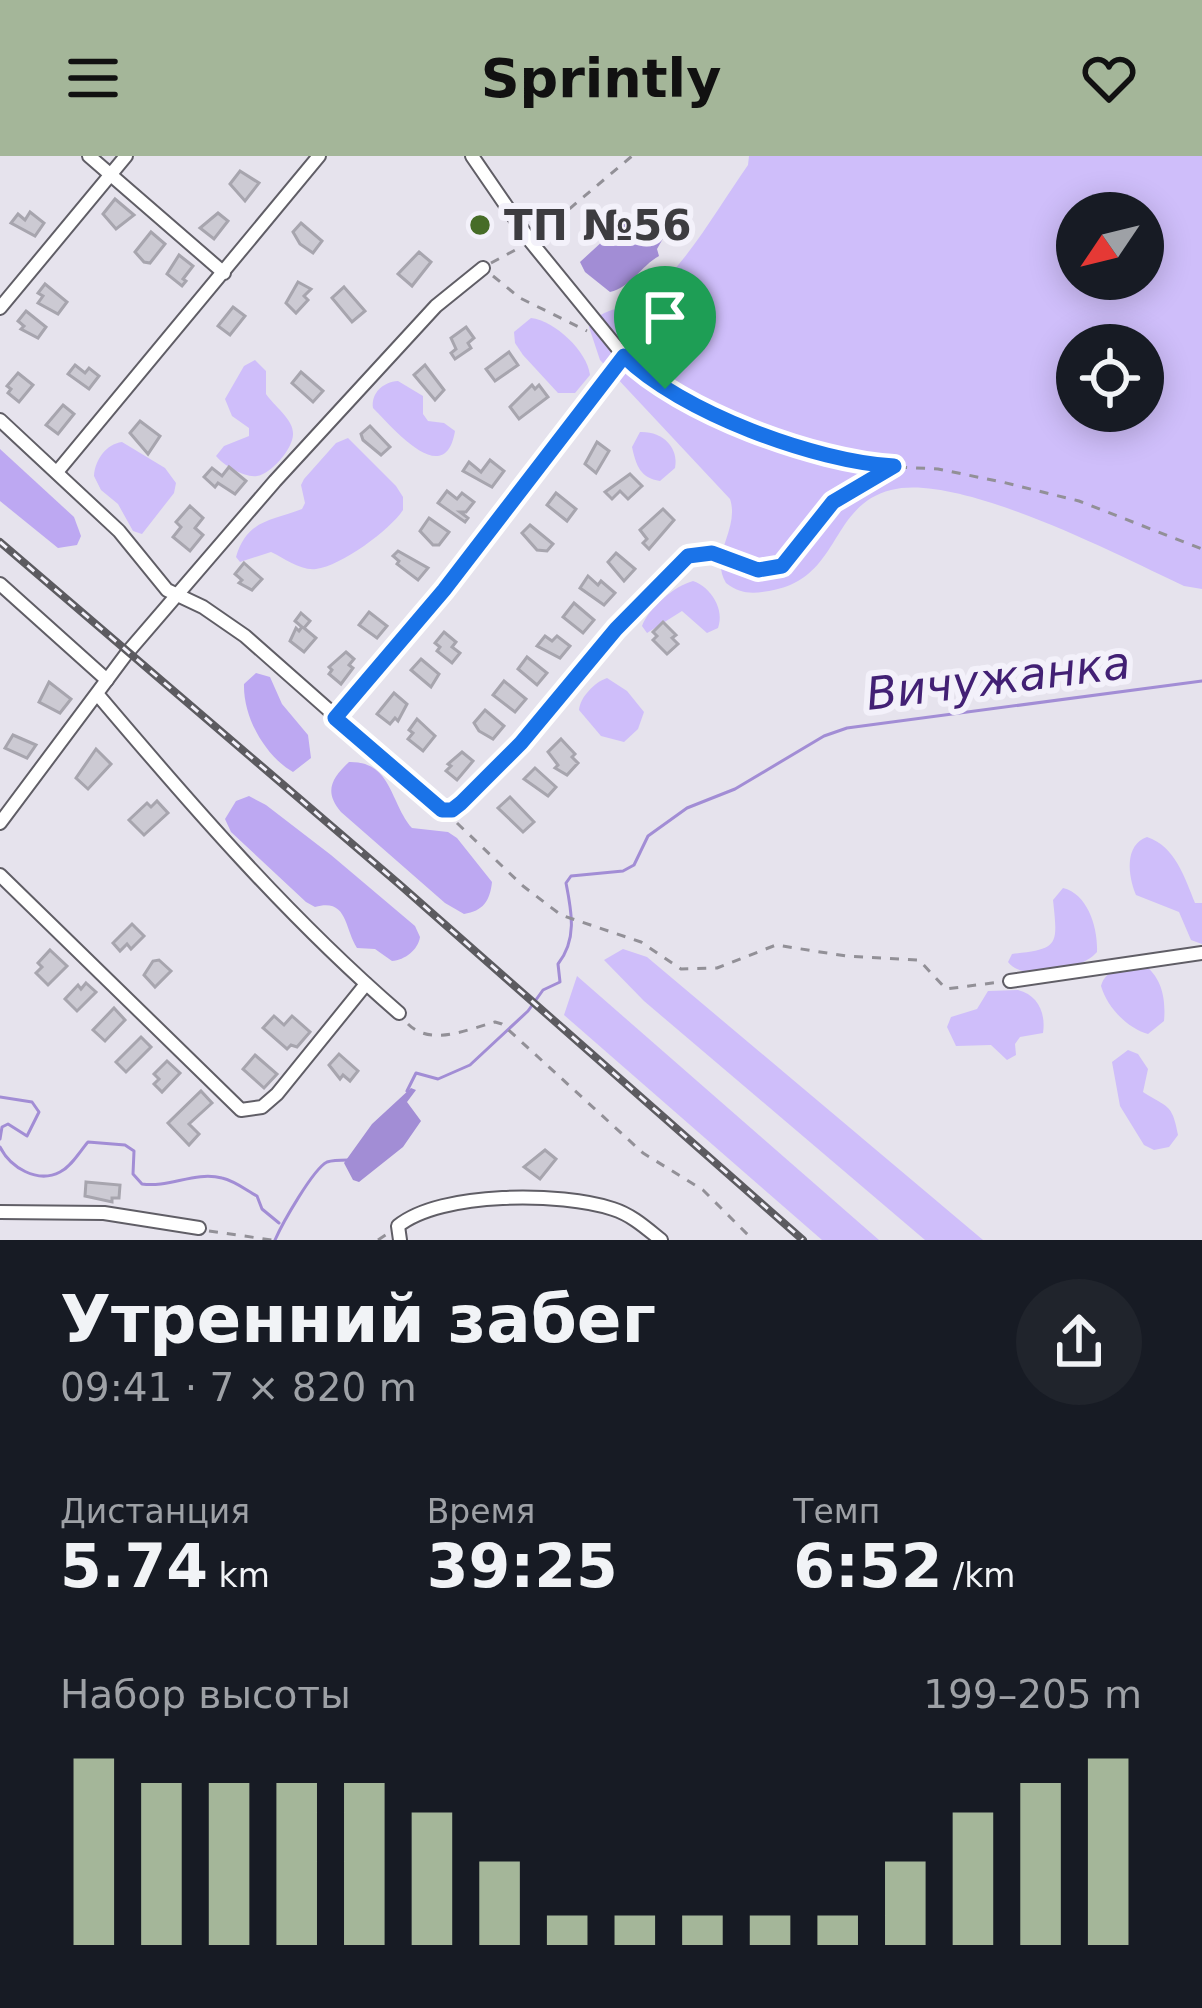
<!DOCTYPE html>
<html lang="ru">
<meta charset="utf-8">
<style>
:root{--surface:#171b24;--page:#20242c;--text:#f1f3f6;--muted:#9ea1a6;--accent:#a4b699}
body{margin:0;font-family:"DejaVu Sans",sans-serif;background:var(--page);color:var(--text);height:100vh;display:flex;flex-direction:column;font-size:45px;white-space:nowrap}
*{box-sizing:border-box;margin:0}
p{font-size:39px;color:var(--muted)}
.icon{flex:none;width:66px;height:66px;fill:none;stroke:currentColor;stroke-width:2;stroke-linecap:round;stroke-linejoin:round}
.map{position:relative;height:1084px;overflow:hidden}
.sheet{display:flex;flex-direction:column;background:var(--surface);flex:1}
.sheet>*{flex:none}
.needle{width:78px;rotate:235deg}
.buttons{position:absolute;left:1056px;top:36px;display:grid;gap:24px}
.buttons a{display:grid;place-items:center;width:108px;height:108px;border-radius:50%;background:var(--surface);box-shadow:0 6px 30px #0003;font-size:60px}
.pin{position:absolute;display:grid;place-items:center;width:102px;height:102px;color:#fff;margin:-123px -51px;border-radius:50% 50% 50% 0;rotate:-45deg;box-shadow:0 0 12px #0007}
.pin .icon{rotate:45deg}
.round{display:grid;place-items:center;flex:none;width:126px;height:126px;border-radius:63px;background:var(--page)}
.head{display:flex;align-items:center;justify-content:space-between;height:204px;padding:0 60px}
h1{font-size:66px;font-weight:700;line-height:90px}
.stats{display:grid;grid-template-columns:repeat(3,1fr);gap:18px;height:204px;padding:12px 60px}
.stats div{display:grid;align-content:center}
.stats b{font-size:60px;font-weight:700}
.stats small{font-size:33px;font-weight:400}
.stats p{font-size:33px}
.chart{height:336px;padding:24px 60px}
.chart p{display:flex;justify-content:space-between}
.chart svg{width:100%;height:216px;margin-top:12px;stroke:var(--accent);stroke-width:6}
header{display:flex;justify-content:space-between;align-items:center;height:156px;padding:0 60px;background:var(--accent);color:#111;font-size:54px;font-weight:700}
.map>svg:first-child{display:block}
.green{fill:#cfbefa;fill-rule:evenodd}
.forest{fill:#bda8f2}
.water{fill:#a28dd5}
.lines{fill:none;stroke-linecap:round;stroke-linejoin:round}
.stream{stroke:#a28dd5;stroke-width:3}
.building{fill:#cccad3;stroke:#a7a5ae;stroke-width:3}
.minor-casing{stroke:#605e66;stroke-width:16}
.path{stroke:#929097;stroke-width:3;stroke-dasharray:9 9;stroke-linecap:butt}
.minor{stroke:#fff;stroke-width:12}
.rail-casing{stroke:#5c5b60;stroke-width:8}
.rail{stroke:#f3f1fa;stroke-width:3;stroke-dasharray:9;stroke-linecap:butt}
.route-casing{stroke:#fff;stroke-width:24}
.route{stroke:#1a73e8;stroke-width:15}
.poi-dot{fill:#466c27;stroke:#f3f1fa;stroke-width:4.5}
.labels{text-anchor:middle;stroke-width:12;stroke-linejoin:round;paint-order:stroke}
.poi-label{font-size:42px;font-weight:bold;fill:#3d3c40;stroke:#f3f1fa;text-anchor:start}
.water-label{font-size:45px;font-style:italic;fill:#422074;stroke:#f3f1fa}
</style>
<header><svg class="icon" aria-label="menu" viewBox="0 0 24 24"><path d="M4 6h16M4 12h16M4 18h16"/></svg>Sprintly<svg class="icon" aria-label="heart" viewBox="0 0 24 24"><path d="M12 20l-8-8c-3-5 5-10 8-4 3-6 11-1 8 4z"/></svg></header>
<div class="map">
<svg width="1202" height="1084" viewBox="0 0 1202 1084">
<rect width="100%" height="100%" fill="#e6e3ed"/>
<g class="green">
<path d="M749 0H1202V433L1184 430C1120 400 959 316 891 334 828 350 842 423 769 435 752 438 740 438 726 427 709 399 740 373 730 343L600 204 589 171C602 149 628 155 647 140 686 110 719 50 748 9ZM1077 57H1143V123H1077ZM1077 189H1143V255H1077Z"/>
<path d="M531 162C555 165 587 195 590 219L575 237H558L523 199 515 187 514 176Z"/>
<path d="M255 204 266 215V238C274 250 293 263 293 277 294 292 271 318 257 320 245 322 223 309 216 300L224 290 249 280V272L232 260 225 243 244 210Z"/>
<path d="M398 225 423 240V258L428 265 444 267 455 275C445 335 392 271 373 252 371 237 383 226 398 225Z"/>
<path d="M640 276C662 275 679 291 675 312L660 325C640 322 636 309 632 291Z"/>
<path d="M348 282 396 330 403 341V354C390 374 341 410 316 413 301 415 284 402 271 396L240 406 236 401C247 363 272 365 302 353L305 347 301 329 304 323 336 287Z"/>
<path d="M122 286 165 312 176 327 174 337 142 378 133 375 118 348 101 334 94 320C95 304 106 288 122 286Z"/>
<path d="M693 425C711 431 725 454 718 472L707 477 682 455 647 477 642 470C649 452 674 430 693 425Z"/>
<path d="M607 522 627 535 644 556 638 573 624 586 601 580 579 554C580 541 595 526 607 522Z"/>
<path d="M1147 681C1175 690 1185 722 1195 747H1202V788L1191 784 1179 756 1136 739C1128 720 1124 689 1147 681Z"/>
<path d="M1063 732C1088 738 1098 772 1097 796 1082 814 1023 827 1008 806L1012 798C1059 793 1058 790 1053 744Z"/>
<path d="M623 793 647 801 983 1084H925L644 845 604 804Z"/>
<path d="M1143 808C1162 821 1166 843 1164 865L1148 878C1127 872 1107 851 1101 830 1106 811 1127 811 1143 808Z"/>
<path d="M577 820 879 1084H822L564 859Z"/>
<path d="M1018 834C1038 839 1046 857 1043 877L1020 881 1015 888 1016 899 1007 904 991 889 956 890 947 871 951 861 977 853 988 835Z"/>
<path d="M1128 894 1138 898 1148 913 1143 936C1167 952 1172 946 1178 979L1169 991 1154 994 1144 989 1120 950 1112 906Z"/>
</g>
<g class="forest">
<path d="M0 293 74 361 81 380 77 389 58 392 0 345Z"/>
<path d="M256 517 270 521 282 548 308 579 311 602 293 616C265 600 243 561 244 528Z"/>
<path d="M349 606C392 605 390 647 412 672L448 676 457 682 492 726C490 745 483 755 464 758L445 747 341 656C324 636 331 623 349 606Z"/>
<path d="M249 640 266 649 331 699 415 770 420 781C418 794 405 804 392 805L375 793 357 792C344 772 348 742 315 751L306 746 231 676 225 663 236 645Z"/>
</g>
<g class="water">
<path d="M646 52H658L673 65 657 93 659 100C641 110 631 131 610 136L585 116 580 106 617 72Z"/>
<path d="M411 932 416 934 407 946 421 965 403 991 359 1026 353 1024 344 1007 372 968Z"/>
</g>
<g class="lines">
<g class="stream">
<path d="M407 935 416 917 438 923 470 909 528 855 543 834 560 826 558 808C577 784 572 757 566 727L571 720 623 715 634 709 648 680 687 652 735 633 824 580 847 572 1202 525"/>
<path d="M0 941 32 946 39 956 27 980 8 968 2 971 0 983"/>
<path d="M0 991C10 1011 37 1028 60 1016 72 1010 80 995 88 986L125 989 134 995 133 1018 142 1028C169 1032 195 1015 222 1022 235 1025 246 1034 257 1040L262 1053 279 1067"/>
<path d="M275 1084C282 1068 313 1013 327 1006 333 1004 341 1004 348 1004"/>
</g>
</g>
<g class="building">
<path d="M240 15 259 27 245 45 230 28Z"/>
<path d="M115 43 134 59 116 73 103 58Z"/>
<path d="M30 56 44 67 35 80 11 67 18 58 25 64Z"/>
<path d="M218 57 228 65 214 83 200 72Z"/>
<path d="M301 67 322 85 313 97 300 88 293 76Z"/>
<path d="M151 76 165 88 150 107 144 106 135 96Z"/>
<path d="M419 96 431 106 412 130 398 118Z"/>
<path d="M179 99 193 110 183 123 186 125 182 130 167 118Z"/>
<path d="M298 126 311 133 304 140 308 144 296 157 286 147Z"/>
<path d="M45 128 67 146 58 158 38 147 43 140 38 137Z"/>
<path d="M344 131 365 155 352 166 332 142Z"/>
<path d="M233 151 245 160 230 179 218 170Z"/>
<path d="M26 155 46 171 38 182 21 173 24 170 18 165Z"/>
<path d="M466 171 474 182 468 187 471 192 455 203 451 197 456 193 451 182Z"/>
<path d="M509 196 518 209 495 225 486 213Z"/>
<path d="M75 209 85 217 89 212 99 220 89 233 68 218Z"/>
<path d="M425 209 444 234 435 244 414 219Z"/>
<path d="M301 216 323 235 313 246 292 227Z"/>
<path d="M18 217 33 229 19 246 8 237 11 233 7 230Z"/>
<path d="M532 229 535 233 539 229 548 241 519 263 510 251Z"/>
<path d="M63 249 74 258 58 278 46 269Z"/>
<path d="M140 265 160 280 148 298 130 277Z"/>
<path d="M370 270 390 291 381 299 363 284 361 278Z"/>
<path d="M597 286 609 295 596 317 585 308Z"/>
<path d="M490 304 504 315 492 331 463 315 469 306 481 316Z"/>
<path d="M229 311 246 325 235 338 218 327 215 331 204 321 212 312 222 320Z"/>
<path d="M630 318 642 330 628 343 620 335 612 343 605 336Z"/>
<path d="M447 335 457 343 462 337 474 346 466 356H460L468 362 465 366 438 347Z"/>
<path d="M556 337 576 353 567 365 547 349Z"/>
<path d="M190 350 203 362 195 372 203 379 190 395 173 381 181 371 176 366Z"/>
<path d="M663 353 674 364 649 393 643 387 647 383 640 374Z"/>
<path d="M429 362 449 376 439 389H433L420 375Z"/>
<path d="M530 369 553 388 547 395 537 394 522 377Z"/>
<path d="M398 395 428 412 418 424 397 408 399 405 393 400Z"/>
<path d="M616 397 635 413 624 425 608 406Z"/>
<path d="M244 407 262 423 252 434 239 427 242 424 235 418Z"/>
<path d="M588 420 598 429 601 425 615 437 604 449 580 432Z"/>
<path d="M574 447 594 464 583 477 563 461Z"/>
<path d="M369 456 387 470 377 482 359 469Z"/>
<path d="M301 457 310 465 304 472 316 482 304 496 290 485 296 472 299 475 302 471 295 465Z"/>
<path d="M663 466 676 479 672 482 678 488 667 498 653 484 657 480 653 476Z"/>
<path d="M444 476 456 486 452 491 460 497 452 507 437 495 440 491 435 487Z"/>
<path d="M545 480 552 485 557 480 570 490 560 502 537 490Z"/>
<path d="M346 496 354 503 349 509 353 512 341 528 329 518 332 514 329 511Z"/>
<path d="M527 501 547 517 537 529 518 513Z"/>
<path d="M421 503 439 518 431 531 411 514Z"/>
<path d="M504 525 526 543 515 556 493 539Z"/>
<path d="M49 526 71 543 60 557 39 546Z"/>
<path d="M394 537 407 548 398 565 395 562 390 568 377 558Z"/>
<path d="M485 554 504 570 493 583 479 575 474 567Z"/>
<path d="M417 563 435 580 423 595 408 583 413 577 409 574Z"/>
<path d="M13 579 36 589 27 602 5 592Z"/>
<path d="M561 583 575 598 572 601 578 607 567 619 555 612 558 609 548 596Z"/>
<path d="M96 593 111 608 88 633 76 622Z"/>
<path d="M462 596 473 605 457 624 446 615 451 610 448 608Z"/>
<path d="M535 612 556 631 548 640 524 623Z"/>
<path d="M510 641 534 666 523 676 498 652Z"/>
<path d="M157 645 168 657 144 679 129 664 147 647 151 651Z"/>
<path d="M132 768 144 780 131 793 127 788 120 795 113 787Z"/>
<path d="M50 794 67 810 48 829 36 817 42 811 38 807Z"/>
<path d="M159 804 171 815 155 831 144 819 153 805Z"/>
<path d="M86 827 96 836 77 855 65 843 78 829 81 833Z"/>
<path d="M114 852 125 864 105 885 93 874Z"/>
<path d="M274 860 284 869 292 860 310 876 297 891 291 889 287 893 263 872Z"/>
<path d="M141 881 151 891 126 916 116 906Z"/>
<path d="M339 898 358 915 350 925 343 919 340 923 329 909Z"/>
<path d="M255 899 277 918 264 932 243 913Z"/>
<path d="M167 905 180 917 162 936 154 928 159 923 154 918Z"/>
<path d="M201 935 212 947 189 968 199 978 189 989 168 967Z"/>
<path d="M545 994 556 1003 540 1023 524 1011Z"/>
<path d="M86 1026 120 1029 119 1042H112V1046L85 1040Z"/>
</g>
<g class="lines">
<defs>
<g id="minor">
<path d="M89 0 224 117"/>
<path d="M472 0 531 86 624 200"/>
<path d="M0 152 126 0"/>
<path d="M0 264 119 375 167 434 203 451 245 480 442 654H452L461 647 521 587 616 473 688 400"/>
<path d="M57 316 319 0"/>
<path d="M0 428 107 524"/>
<path d="M98 539C192 650 289 762 399 857"/>
<path d="M335 562 444 434 537 313"/>
<path d="M0 667 127 497 275 325 436 150 483 112"/>
<path d="M0 719 241 954 262 951 277 938 366 828"/>
<path d="M1010 825 1202 797"/>
<path d="M0 1056 104 1057 199 1072"/>
<path d="M400 1084 398 1070C441 1035 562 1036 613 1053 632 1059 646 1072 661 1084"/>
</g>
</defs>
<use href="#minor" class="minor-casing"/>
<g class="path">
<path d="M542 76 632 0"/>
<path d="M491 107 519 92"/>
<path d="M493 120 520 142 587 175"/>
<path d="M633 209 688 247 748 272 859 309 938 313 1002 326 1079 345 1202 393"/>
<path d="M544 303 615 211"/>
<path d="M701 396H713L758 414 781 409 833 346 893 311"/>
<path d="M457 667 523 730 561 759 641 786 681 813 717 812 776 789 846 800 919 804 946 833 1000 826"/>
<path d="M408 868C431 891 468 873 495 866L502 868 643 997 703 1034 753 1084"/>
<path d="M209 1075 272 1084"/>
<path d="M378 1084 387 1078"/>
</g>
<use href="#minor" class="minor"/>
<defs>
<path id="rail" d="M0 386 399 728 803 1084"/>
</defs>
<use href="#rail" class="rail-casing"/>
<use href="#rail" class="rail"/>
</g>
<g class="lines">
<defs>
<path id="route" d="M624 200C680 256 816 306 894 310L833 346 782 410 758 414 712 397 688 400 616 473 521 587 461 647 452 654H442L335 562 444 434Z"/>
</defs>
<use href="#route" class="route-casing"/>
<use href="#route" class="route"/>
</g>
<circle class="poi-dot" cx="480" cy="69" r="12"/>
<g class="labels">
<g class="poi-label">
<text x="504" y="84">ТП №56</text>
</g>
<g class="water-label">
<text transform="translate(998 522) rotate(-7)" y="16">Вичужанка</text>
</g>
</g>
</svg>
<div class="buttons">
<a><svg class="needle" viewBox="-14 -14 28 28"><path d="M0-13l5 13h-10z" fill="#e53935"/><path d="M0 13l5-13h-10z" fill="#9ea1a6"/></svg></a>
<a><svg class="icon" aria-label="locate" viewBox="0 0 24 24"><circle cx="12" cy="12" r="6"/><path d="M12 2v4M12 18v4M2 12h4M18 12h4"/></svg></a>
</div>
<div class="pin" style="left:665px;top:233px;background:#1e9e55"><svg class="icon" aria-label="arrive" viewBox="0 0 24 24"><path d="M6 21V4h12l-3 4 3 4H6"/></svg></div>
</div>
<section class="sheet">
<div class="head"><div><h1>Утренний забег</h1><p>09:41 · 7 × 820 m</p></div><a class="round"><svg class="icon" aria-label="share" viewBox="0 0 24 24"><path d="M12 15V3M7 8l5-5 5 5M5 13v7h14v-7"/></svg></a></div>
<div class="stats">
<div><p>Дистанция</p><b>5.74<small> km</small></b></div>
<div><p>Время</p><b>39:25</b></div>
<div><p>Темп</p><b>6:52<small> /km</small></b></div>
</div>
<div class="chart"><p><span>Набор высоты</span>199–205 m</p>
<svg viewBox="0 0 160 44" preserveAspectRatio="none"><path d="M5 44V6M15 44V11M25 44V11M35 44V11M45 44V11M55 44V17M65 44V27M75 44V38M85 44V38M95 44V38M105 44V38M115 44V38M125 44V27M135 44V17M145 44V11M155 44V6"/></svg>
</div>
</section>
